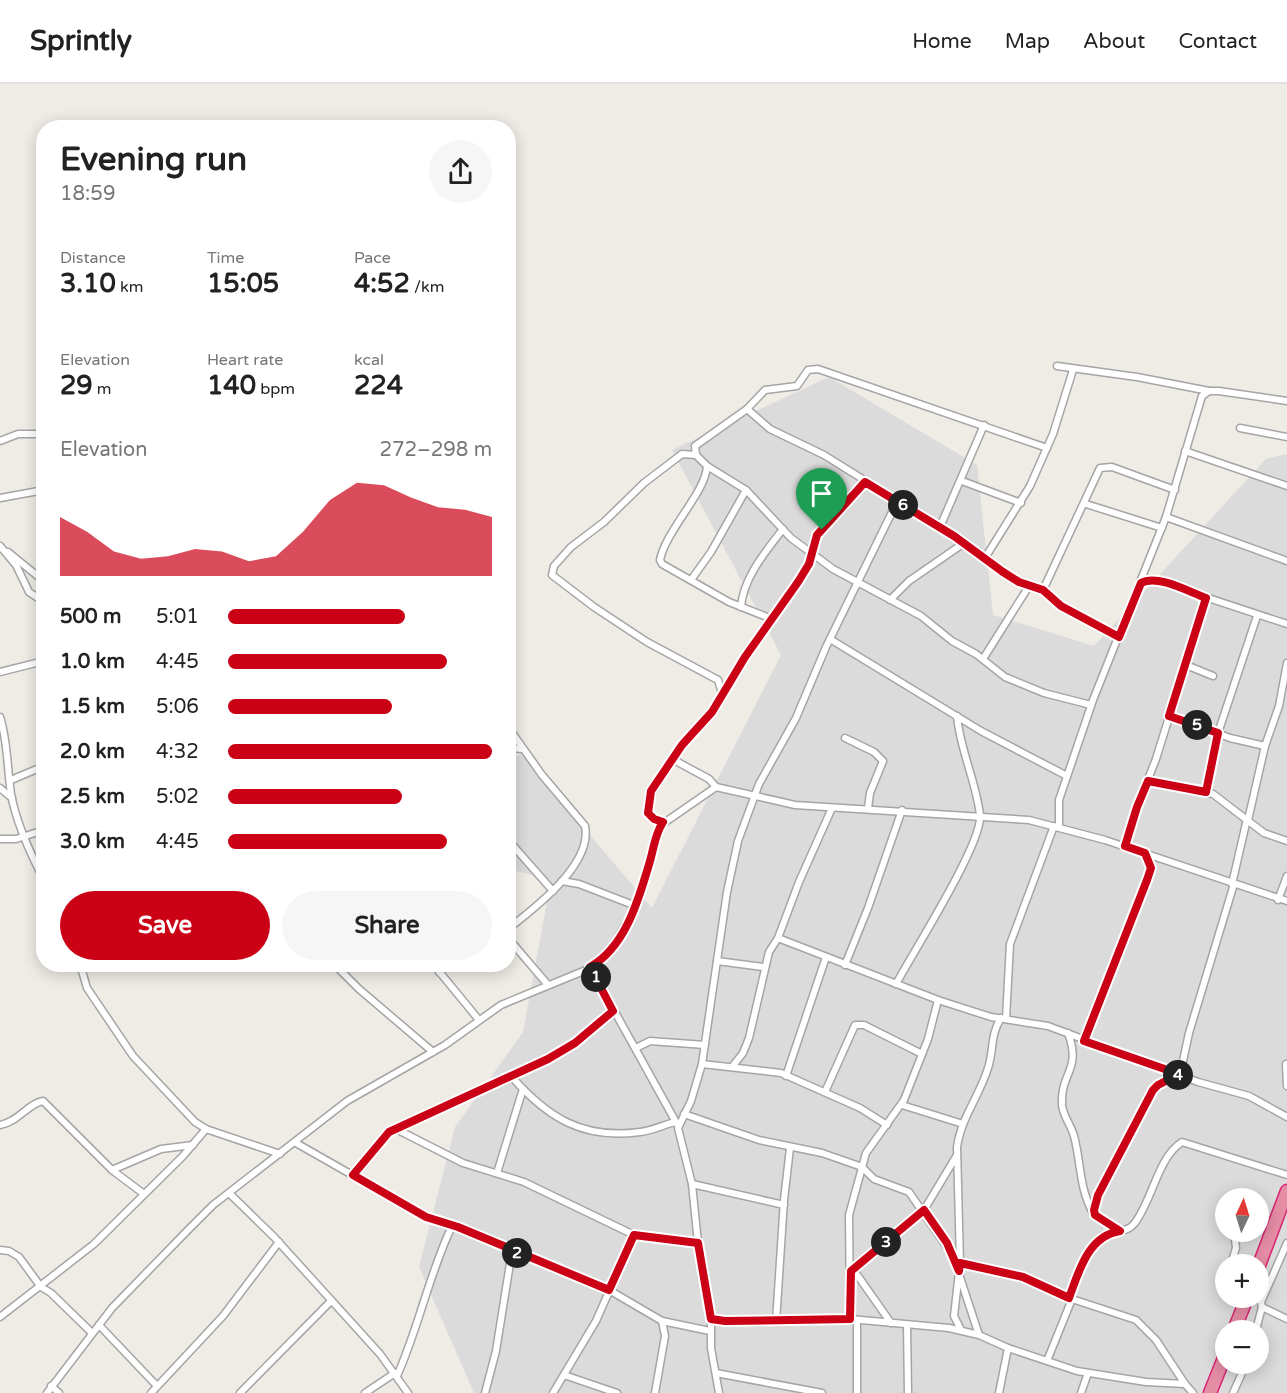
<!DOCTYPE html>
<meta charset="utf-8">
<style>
:root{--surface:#fff;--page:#f6f6f6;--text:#222;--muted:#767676;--line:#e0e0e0;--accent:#cb0116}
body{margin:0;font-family:"Varela Round",sans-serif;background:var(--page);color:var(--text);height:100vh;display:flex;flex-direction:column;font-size:22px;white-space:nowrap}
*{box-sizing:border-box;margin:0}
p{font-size:20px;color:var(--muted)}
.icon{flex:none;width:33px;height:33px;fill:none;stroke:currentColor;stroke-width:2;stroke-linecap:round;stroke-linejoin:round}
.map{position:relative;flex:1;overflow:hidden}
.panel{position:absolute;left:36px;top:36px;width:480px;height:852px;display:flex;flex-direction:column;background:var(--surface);border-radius:24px;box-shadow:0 3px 15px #0003}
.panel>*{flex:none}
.needle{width:39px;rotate:4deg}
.tools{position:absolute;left:1215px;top:1104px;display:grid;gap:12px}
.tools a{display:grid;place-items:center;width:54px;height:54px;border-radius:50%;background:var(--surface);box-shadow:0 3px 15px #0003;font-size:30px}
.pin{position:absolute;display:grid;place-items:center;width:51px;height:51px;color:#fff;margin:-62px -26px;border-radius:50% 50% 50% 0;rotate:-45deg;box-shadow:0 0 6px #0007}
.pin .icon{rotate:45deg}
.km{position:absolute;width:30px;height:30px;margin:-15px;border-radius:50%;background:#222;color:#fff;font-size:16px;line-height:30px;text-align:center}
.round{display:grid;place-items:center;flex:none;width:63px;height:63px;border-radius:32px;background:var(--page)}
.overview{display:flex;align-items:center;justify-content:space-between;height:102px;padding:0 24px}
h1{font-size:33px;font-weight:700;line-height:45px}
.stats{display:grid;grid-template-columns:repeat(3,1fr);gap:9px;height:102px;padding:6px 24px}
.stats div{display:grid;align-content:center}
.stats b{font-size:26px;font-weight:700}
.stats small{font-size:16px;font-weight:400}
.stats p{font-size:16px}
.chart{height:168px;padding:12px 24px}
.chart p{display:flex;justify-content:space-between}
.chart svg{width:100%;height:108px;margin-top:6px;fill:var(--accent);opacity:.7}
.primary-button{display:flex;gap:12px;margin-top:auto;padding:12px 24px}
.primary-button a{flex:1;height:69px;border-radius:36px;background:var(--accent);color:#fff;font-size:24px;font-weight:700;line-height:69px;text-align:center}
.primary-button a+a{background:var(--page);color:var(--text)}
ul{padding:0 24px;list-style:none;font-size:20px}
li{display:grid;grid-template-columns:96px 72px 1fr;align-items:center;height:45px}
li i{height:15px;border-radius:8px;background:var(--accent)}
header{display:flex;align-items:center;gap:36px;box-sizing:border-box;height:84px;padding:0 30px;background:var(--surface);border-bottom:2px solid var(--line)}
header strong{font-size:28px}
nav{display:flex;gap:33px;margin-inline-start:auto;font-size:21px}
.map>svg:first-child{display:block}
.residential{fill:#dcdbdb;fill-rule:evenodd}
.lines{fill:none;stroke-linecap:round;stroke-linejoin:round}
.street-casing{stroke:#a5a5a5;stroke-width:9}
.highway-casing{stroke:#da2575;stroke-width:15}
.street{stroke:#fff;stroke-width:6}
.highway{stroke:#e68da6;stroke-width:12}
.route-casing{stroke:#fff;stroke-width:12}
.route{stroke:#cb0116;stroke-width:8}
</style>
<header>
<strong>Sprintly</strong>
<nav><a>Home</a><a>Map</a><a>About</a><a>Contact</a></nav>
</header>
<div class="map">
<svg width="1287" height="1309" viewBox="0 0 1287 1309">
<rect width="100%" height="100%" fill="#efebe5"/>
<path class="residential" d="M829 293 977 381 993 531 1094 562 1266 375 1287 370V1309H474L419 1183 455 1043 523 948 551 796 509 785V674L522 671 652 824 781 571 672 366ZM1226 1114H1258V1148H1226ZM1226 1180H1258V1214H1226ZM1226 1246H1258V1280H1226Z"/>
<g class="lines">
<defs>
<g id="street">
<path d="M1057 282 1137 293 1209 307"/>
<path d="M747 325 770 345 824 371 954 452 1019 498 1043 506 1061 522 1119 553"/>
<path d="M1240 344 1287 353"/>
<path d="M0 357 18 350H44"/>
<path d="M1185 367 1287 402"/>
<path d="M696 371 682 370 644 399 604 438 571 463 554 482 552 491 594 523 647 558 718 596 722 609"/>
<path d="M707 382 746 406 791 454 833 485 921 532 952 557 976 570 1005 593 1044 609 1091 621"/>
<path d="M962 397 1021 419"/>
<path d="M0 414 44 406"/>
<path d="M1086 420 1162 444"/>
<path d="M1166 433 1287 477"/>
<path d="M940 443 984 341"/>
<path d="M0 462 16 481 29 508 44 518"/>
<path d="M8 468 40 494"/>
<path d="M985 474 1030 402 1053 350 1073 286"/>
<path d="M691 496 711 468 746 406"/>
<path d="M1142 499 1149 496 1157 497 1287 540"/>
<path d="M1043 506 1100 384 1112 383 1175 406"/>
<path d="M890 516 909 497 964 459"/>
<path d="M741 523C743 494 766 467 783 445"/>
<path d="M772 535 729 518 662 480 660 476C666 446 706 408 707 382L696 371 695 362 747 325 765 306 797 302 808 286 818 285 1047 364"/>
<path d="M830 555 981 647 1067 692"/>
<path d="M983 575 1029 502"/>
<path d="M1186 581 1213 592"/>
<path d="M0 588 44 577"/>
<path d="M1169 631 1230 654 1265 662"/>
<path d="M0 633C8 658 7 684 11 710 16 738 31 771 44 796"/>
<path d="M508 643 542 691 585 742C593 780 535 824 508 845"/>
<path d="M845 654 874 668 883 677 870 709 868 724"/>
<path d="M508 664 523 665"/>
<path d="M674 676 709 695 716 703"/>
<path d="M11 696 44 682"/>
<path d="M1148 697 1213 710 1264 749 1287 757"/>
<path d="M0 704 12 714"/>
<path d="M1206 708 1218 649 1257 532"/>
<path d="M1248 736 1265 662 1279 622 1287 579"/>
<path d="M663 737 654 735 648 729 649 714 662 691 682 661 712 628 745 573 809 480 817 451 865 398"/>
<path d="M1059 743V716L1093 616 1166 433 1202 312 1209 307H1219L1287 317"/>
<path d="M0 755H16L44 746"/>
<path d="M508 756 553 807"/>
<path d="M1125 762 1137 723 1156 675 1206 514"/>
<path d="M562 797 579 800 636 822"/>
<path d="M1232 800 1247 735"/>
<path d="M1278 816 1287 792"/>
<path d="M508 854 548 901"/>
<path d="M778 854 938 916 991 933 1048 942 1198 998 1249 1012 1287 1033"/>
<path d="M717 877 763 883"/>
<path d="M80 880 87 904 133 972 195 1038 206 1045 280 1070"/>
<path d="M334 880 359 905 433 968"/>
<path d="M433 880 479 936"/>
<path d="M845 881 868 824 902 726"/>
<path d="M590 883 677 1040"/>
<path d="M439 888 448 880"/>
<path d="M896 900C912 870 983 759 980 731 976 697 960 666 957 632"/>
<path d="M1006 935 1010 860 1054 742"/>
<path d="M1068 949C1082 986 1060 989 1062 1021 1063 1032 1071 1041 1074 1052 1081 1078 1079 1104 1093 1129"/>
<path d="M1085 957 1147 796 1151 784 1145 769"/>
<path d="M636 964 650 957 705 961"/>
<path d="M702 980 781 989 860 1024 887 1041"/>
<path d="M1286 980 1287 1002"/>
<path d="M732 983 743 969 749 954 769 868 778 854 799 798 832 724"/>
<path d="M1180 991 1189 949 1234 800"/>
<path d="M511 992C547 1033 582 1056 640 1048 652 1047 663 1041 675 1038"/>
<path d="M786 992 826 873"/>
<path d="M825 1008 855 941H864L922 970"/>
<path d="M902 1021 963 1040"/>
<path d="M684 1030 759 1056 822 1069 862 1083 874 1095 909 1108 953 1172 979 1251"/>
<path d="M0 1041C18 1038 29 1019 43 1017L112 1086 144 1110"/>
<path d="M396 1045 463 1079 524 1098 634 1151 698 1159"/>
<path d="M296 1059 426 1133 458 1143 609 1206 662 1237 710 1247"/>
<path d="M112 1086 161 1065 193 1061"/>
<path d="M497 1089 523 1005"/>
<path d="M353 1091 389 1048 548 975 575 959 613 927"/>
<path d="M692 1100 784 1121"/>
<path d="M229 1109 274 1153 380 1270 408 1309"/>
<path d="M1120 1147 1095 1131 1094 1122 1108 1089 1153 1006 1158 1001 1179 990"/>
<path d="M0 1166 9 1167 19 1173 41 1203 51 1209 92 1249"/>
<path d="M960 1179 1023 1193 1072 1215 1136 1236 1156 1256 1185 1300 1193 1309"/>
<path d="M1231 1180 1236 1164 1234 1148"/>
<path d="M853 1185 891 1239"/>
<path d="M851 1187 924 1126 957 1071"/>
<path d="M1258 1206 1262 1223 1287 1235"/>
<path d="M1069 1214C1075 1198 1086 1163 1101 1153 1110 1146 1126 1150 1134 1140 1153 1116 1157 1074 1182 1058L1287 1091"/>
<path d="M1261 1218 1287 1159"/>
<path d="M0 1233 94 1160 183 1072 206 1045"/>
<path d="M711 1235 754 1238 850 1235 949 1244 979 1251 1008 1264 1077 1287 1146 1298 1185 1300"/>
<path d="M850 1235 849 1131 866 1069 904 1016 928 955 938 916"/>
<path d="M857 1236V1309"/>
<path d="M776 1238 784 1116 790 1064"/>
<path d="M99 1241 157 1302"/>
<path d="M907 1241 908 1309"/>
<path d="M961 1246 954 1232 960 1179 957 1063C961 1034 980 1011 988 984 994 966 990 951 1001 934"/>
<path d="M1256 1246 1262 1223"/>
<path d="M1047 1277 1072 1215"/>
<path d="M716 1289 822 1309"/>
<path d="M564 1291 617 1309"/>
<path d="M397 1292C419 1243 429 1190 452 1142"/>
<path d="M51 1302 59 1309"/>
<path d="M47 1309 112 1224 188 1146 213 1121 347 1017 445 961 501 921 586 886 608 871 636 822 661 741 716 703 795 721 1029 736 1105 756 1287 817"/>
<path d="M151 1309 223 1232 279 1158"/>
<path d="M240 1309 331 1217"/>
<path d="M365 1309 395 1289"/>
<path d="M485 1309 496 1267 512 1167"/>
<path d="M553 1309 596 1237 634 1151"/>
<path d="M655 1309 665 1252 662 1237"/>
<path d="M719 1309 711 1264V1235L698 1159 692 1100 678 1044 691 1017 702 980 727 808 738 757 759 700 796 634 826 563 897 418"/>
<path d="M999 1309 1008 1264"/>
<path d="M1081 1309 1088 1289"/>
<path d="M1233 1309 1246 1280"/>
</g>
<g id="highway">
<path d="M1258 1184 1287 1107"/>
<path d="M1234 1246 1247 1214"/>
<path d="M1210 1309 1226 1269"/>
</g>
</defs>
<use href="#street" class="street-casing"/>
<use href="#highway" class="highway-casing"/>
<use href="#street" class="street"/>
<use href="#highway" class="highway"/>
</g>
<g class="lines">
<defs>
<path id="route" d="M865 398 954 452 1003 488 1019 498 1043 506 1061 522 1119 553 1141 499C1158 490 1189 508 1206 514L1169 632 1218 649 1206 708 1148 697 1137 723 1125 762 1145 769 1151 784 1147 796 1084 957 1179 990 1158 1001 1153 1006 1098 1111 1094 1126 1095 1131 1120 1147C1088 1152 1079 1187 1069 1214L1023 1193 960 1179 959 1187 947 1159 924 1126 851 1187 850 1235 725 1237 711 1235 698 1159 634 1151 609 1206 458 1143 426 1133 353 1091 389 1048 548 975 575 959 613 927 590 883C626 863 639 814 650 777 654 763 655 750 663 738L654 735 648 729 651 707 682 661 712 628 745 573 798 498 809 480 817 451Z"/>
</defs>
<use href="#route" class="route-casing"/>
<use href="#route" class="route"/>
</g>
</svg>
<div class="tools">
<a><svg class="needle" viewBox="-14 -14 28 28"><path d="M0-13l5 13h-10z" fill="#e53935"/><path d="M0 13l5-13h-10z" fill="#767676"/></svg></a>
<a>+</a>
<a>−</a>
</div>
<div class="pin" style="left:822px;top:446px;background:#1e9e55"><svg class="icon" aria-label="arrive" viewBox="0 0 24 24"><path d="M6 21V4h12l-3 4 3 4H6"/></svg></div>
<b class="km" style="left:596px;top:893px">1</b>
<b class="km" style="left:517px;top:1169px">2</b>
<b class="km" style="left:886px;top:1158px">3</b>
<b class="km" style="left:1178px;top:991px">4</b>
<b class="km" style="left:1197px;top:641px">5</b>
<b class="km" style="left:903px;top:421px">6</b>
<section class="panel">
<div class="overview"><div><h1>Evening run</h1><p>18:59</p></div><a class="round"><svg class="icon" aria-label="share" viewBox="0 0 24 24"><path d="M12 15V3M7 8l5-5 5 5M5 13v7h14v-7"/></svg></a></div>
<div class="stats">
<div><p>Distance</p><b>3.10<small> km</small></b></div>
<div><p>Time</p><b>15:05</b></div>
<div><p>Pace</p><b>4:52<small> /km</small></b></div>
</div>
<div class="stats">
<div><p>Elevation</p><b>29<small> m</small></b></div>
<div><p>Heart rate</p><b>140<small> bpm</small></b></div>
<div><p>kcal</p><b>224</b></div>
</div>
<div class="chart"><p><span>Elevation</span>272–298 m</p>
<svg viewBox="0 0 160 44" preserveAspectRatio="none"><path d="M0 44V20L10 26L20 34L30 37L40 36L50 33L60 34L70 38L80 36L90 26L100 13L110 6L120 7L130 12L140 16L150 17L160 20V44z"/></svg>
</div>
<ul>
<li><b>500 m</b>5:01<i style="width:67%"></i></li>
<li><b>1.0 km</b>4:45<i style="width:83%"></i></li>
<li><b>1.5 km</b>5:06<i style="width:62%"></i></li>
<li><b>2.0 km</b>4:32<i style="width:100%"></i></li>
<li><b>2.5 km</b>5:02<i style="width:66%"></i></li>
<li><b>3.0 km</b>4:45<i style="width:83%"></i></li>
</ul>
<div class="primary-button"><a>Save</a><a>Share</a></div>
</section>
</div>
